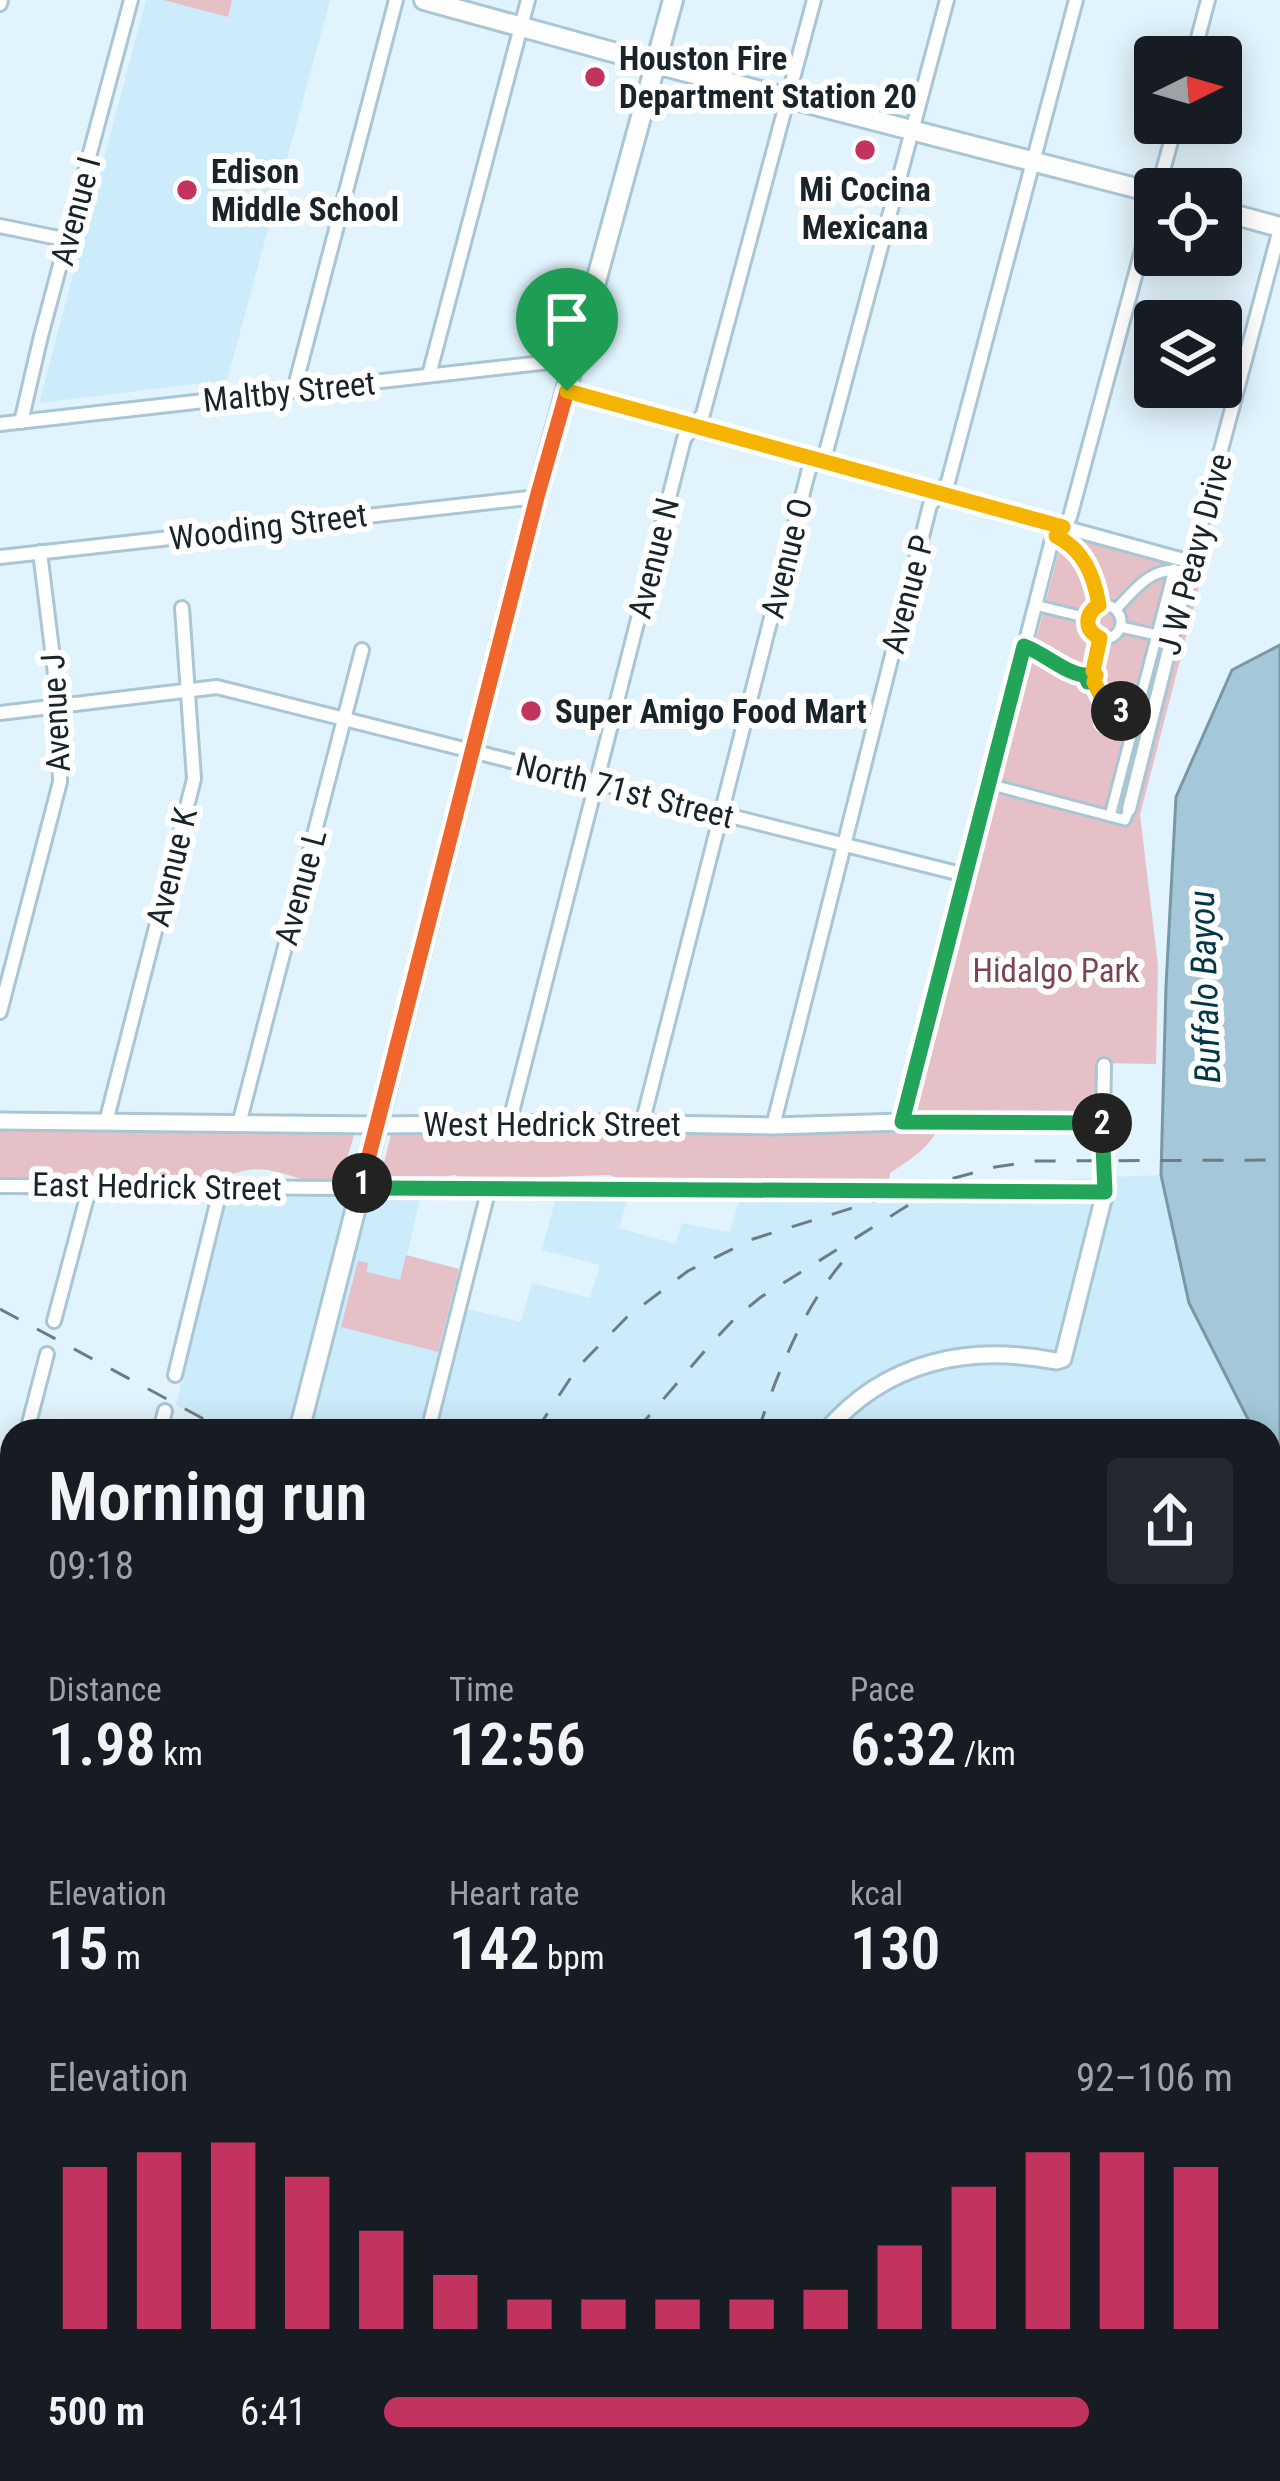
<!DOCTYPE html>
<meta charset="utf-8">
<style>
:root{--surface:#171b24;--page:#242831;--text:#f1f3f6;--muted:#9ea1a6;--accent:#c23360}
body{margin:0;font-family:"Roboto Condensed",sans-serif;background:var(--page);color:var(--text);height:100vh;display:flex;flex-direction:column;font-size:45px;white-space:nowrap}
*{box-sizing:border-box;margin:0}
p{font-size:39px;color:var(--muted)}
.icon{flex:none;width:66px;height:66px;fill:none;stroke:currentColor;stroke-width:2;stroke-linecap:round;stroke-linejoin:round}
.map{position:relative;flex:1;overflow:hidden}
.drawer{position:absolute;left:0px;top:1419px;width:1281px;height:1062px;display:flex;flex-direction:column;background:var(--surface);border-radius:36px 36px 0 0;box-shadow:0 6px 30px #0003}
.drawer>*{flex:none}
.needle{width:78px;rotate:85deg}
.buttons{position:absolute;left:1134px;top:36px;display:grid;gap:24px}
.buttons a{display:grid;place-items:center;width:108px;height:108px;border-radius:12px;background:var(--surface);box-shadow:0 6px 30px #0003;font-size:60px}
.pin{position:absolute;display:grid;place-items:center;width:102px;height:102px;color:#fff;margin:-123px -51px;border-radius:50% 50% 50% 0;rotate:-45deg;box-shadow:0 0 12px #0007}
.pin .icon{rotate:45deg}
.km{position:absolute;width:60px;height:60px;margin:-30px;border-radius:50%;background:#222;color:#fff;font-size:33px;line-height:60px;text-align:center}
.round{display:grid;place-items:center;flex:none;width:126px;height:126px;border-radius:12px;background:var(--page)}
.headline{display:flex;align-items:center;justify-content:space-between;height:204px;padding:0 48px}
h1{font-size:66px;font-weight:600;line-height:90px}
.metrics{display:grid;grid-template-columns:repeat(3,1fr);gap:18px;height:204px;padding:12px 48px}
.metrics div{display:grid;align-content:center}
.metrics b{font-size:60px;font-weight:600}
.metrics small{font-size:33px;font-weight:400}
.metrics p{font-size:33px}
.chart{height:336px;padding:24px 48px}
.chart p{display:flex;justify-content:space-between}
.chart svg{width:100%;height:216px;margin-top:12px;stroke:var(--accent);stroke-width:6}
ul{padding:0 48px;list-style:none;font-size:39px}
li{display:grid;grid-template-columns:192px 144px 1fr;align-items:center;height:90px}
li i{height:30px;border-radius:15px;background:var(--accent)}
.map>svg:first-child{display:block}
.built{fill:#cdecfb}
.green{fill:#e5c1c7}
.water{fill:#a4c8d9;stroke:#7a97a4;stroke-width:3}
.lines{fill:none;stroke-linecap:round;stroke-linejoin:round}
.pedestrian-casing{stroke:#a8c6d4;stroke-width:15}
.minor-casing{stroke:#a8c6d4;stroke-width:18}
.tertiary-casing{stroke:#a8c6d4;stroke-width:21}
.secondary-casing{stroke:#a8c6d4;stroke-width:22}
.primary-casing{stroke:#a8c6d4;stroke-width:24}
.pedestrian{stroke:#fff;stroke-width:9}
.minor{stroke:#fff;stroke-width:12}
.tertiary{stroke:#fff;stroke-width:15}
.secondary{stroke:#fff;stroke-width:16}
.primary{stroke:#fff;stroke-width:18}
.rail{stroke:#6e7c83;stroke-width:3;stroke-dasharray:21 21;stroke-linecap:butt}
.split-1-casing{stroke:#fff;stroke-width:24}
.split-2-casing{stroke:#fff;stroke-width:24}
.split-3-casing{stroke:#fff;stroke-width:24}
.split-4-casing{stroke:#fff;stroke-width:24}
.split-1{stroke:#f0652b;stroke-width:15}
.split-2{stroke:#22a559;stroke-width:15}
.split-3{stroke:#22a559;stroke-width:15}
.split-4{stroke:#f5b400;stroke-width:15}
.poi-dot{fill:#c23360;stroke:#fff;stroke-width:4.5}
.labels{text-anchor:middle;stroke-width:12;stroke-linejoin:round;paint-order:stroke}
.poi-label{font-size:33px;font-weight:bold;fill:#182429;stroke:#fff;text-anchor:start}
.street-label{font-size:33px;fill:#182429;stroke:#fff}
.park-label{font-size:33px;fill:#7b4551;stroke:#fff}
.water-label{font-size:36px;font-style:italic;fill:#023649;stroke:#fff}
</style>
<div class="map">
<svg width="1280" height="2481" viewBox="0 0 1280 2481">
<rect width="100%" height="100%" fill="#e1f3fc"/>
<g class="built">
<path d="M146 0H330L227 380 39 403Z"/>
<path d="M1161 1175 1189 1303 1254 1431H227L176 1405 224 1199 421 1194 407 1255 459 1269 468 1309 521 1322 532 1283 590 1298 600 1265 542 1250 557 1194 617 1193 627 1201 619 1228 675 1244 682 1223 730 1232 739 1201 738 1193Z"/>
<path d="M1269 1456 1280 1465V2300L1269 2307Z"/>
<path d="M46 2469H966L951 2481H43Z"/>
</g>
<g class="green">
<path d="M163 0H232L228 17Z"/>
<path d="M1064 531 1203 571 1140 815 1158 965 1156 1064 1099 1063 1098 1118H922L915 1110Z"/>
<path d="M0 1125 355 1132 341 1180C329 1180 313 1182 302 1179 269 1170 261 1164 226 1176L224 1181H202L185 1172C154 1193 136 1172 105 1172L97 1181H0Z"/>
<path d="M938 1128C929 1149 908 1161 890 1173L889 1187 632 1182 609 1175 515 1178 498 1184 461 1180 456 1175 447 1176V1181C426 1183 398 1187 380 1179L392 1130Z"/>
<path d="M406 1255 459 1269 438 1352 341 1327 358 1261 368 1263 367 1272 400 1280Z"/>
</g>
<g class="water">
<path d="M1280 645V1465L1269 1456V1431H1254L1189 1303 1161 1175 1166 986 1176 797 1232 670Z"/>
<path d="M1280 2305V2481H944L964 2469H995L1002 2478 1016 2469H1269V2312Z"/>
</g>
<g class="lines">
<defs>
<g id="pedestrian">
<path d="M1056 536C1084 550 1094 576 1099 605"/>
<circle cx="1104" cy="622" r="17"/>
<path d="M1035 605 1088 618"/>
<path d="M1116 609C1134 591 1151 566 1180 571"/>
<path d="M1121 627 1157 635"/>
<path d="M1025 646C1043 653 1068 675 1085 675"/>
<path d="M1091 671 1097 677 1090 683 1085 677Z"/>
<path d="M1093 671 1100 638"/>
<path d="M1094 682 1108 709"/>
<circle cx="1113" cy="717" r="10"/>
<path d="M1000 787 1125 820 1129 809"/>
<path d="M1110 816 1174 569"/>
</g>
<g id="minor">
<path d="M0 4 1 0"/>
<path d="M1193 57 1208 0"/>
<path d="M1158 189 1176 123"/>
<path d="M0 226 68 240"/>
<path d="M429 375 528 0"/>
<path d="M294 390 396 0"/>
<path d="M567 391 1191 562"/>
<path d="M21 422 41 336 131 0"/>
<path d="M0 424 577 359"/>
<path d="M0 557 537 497"/>
<path d="M0 713 217 687 965 875"/>
<path d="M1129 809 1191 562 1280 229"/>
<path d="M0 1012 60 782 59 707 40 552"/>
<path d="M106 1122 194 779 182 608"/>
<path d="M902 1122 1052 540 1070 517 1155 202"/>
<path d="M1103 1123 1104 1065"/>
<path d="M239 1124 362 650"/>
<path d="M509 1124 684 439 703 414 814 0"/>
<path d="M642 1124 809 469 826 452 947 0"/>
<path d="M773 1126 930 505 948 482 1076 0"/>
<path d="M0 1186 1105 1192"/>
<path d="M54 1321 90 1186"/>
<path d="M175 1375 221 1187"/>
<path d="M27 1431 47 1354"/>
<path d="M160 1431 165 1411"/>
<path d="M428 1431 489 1188"/>
<path d="M0 1538 12 1491"/>
<path d="M0 1652 12 1655"/>
<path d="M1269 2028 1280 2027"/>
<path d="M0 2063 12 2016"/>
<path d="M1269 2205 1280 2197"/>
<path d="M0 2335 12 2338"/>
<path d="M787 2469 788 2481"/>
<path d="M160 2481 163 2469"/>
<path d="M433 2481 435 2469"/>
<path d="M842 2481 867 2469"/>
</g>
<path id="tertiary" d="M0 1121 377 1125 589 1123 773 1126 902 1122 1103 1123 1105 1192 1063 1359 1056 1361C968 1344 886 1361 826 1431"/>
<path id="secondary" d="M0 1991 12 1995"/>
<g id="primary">
<path d="M424 0 656 64 1155 193"/>
<path d="M1221 211 1280 227"/>
<path d="M299 1431 537 497 673 0"/>
<path d="M27 2481 30 2469"/>
</g>
</defs>
<use href="#pedestrian" class="pedestrian-casing"/>
<use href="#minor" class="minor-casing"/>
<use href="#tertiary" class="tertiary-casing"/>
<use href="#secondary" class="secondary-casing"/>
<use href="#primary" class="primary-casing"/>
<use href="#pedestrian" class="pedestrian"/>
<use href="#minor" class="minor"/>
<use href="#tertiary" class="tertiary"/>
<use href="#secondary" class="secondary"/>
<use href="#primary" class="primary"/>
<g class="rail">
<path d="M0 1309 226 1431"/>
<path d="M536 1431 577 1368 627 1317 688 1271 753 1239 907 1191 995 1167 1036 1161 1280 1160"/>
<path d="M636 1431 709 1346 736 1317 761 1297 923 1196"/>
<path d="M758 1431C779 1368 806 1301 851 1252"/>
<path d="M1269 2190 1280 2181"/>
<path d="M675 2469 705 2481"/>
<path d="M257 2481 260 2469"/>
<path d="M455 2481 466 2469"/>
<path d="M526 2481 527 2469"/>
<path d="M809 2481 836 2469"/>
</g>
</g>
<g class="lines">
<defs>
<path id="split-1" d="M362 1183 537 497 567 391"/>
<path id="split-2" d="M362 1183 361 1188H375L1105 1192 1102 1123"/>
<path id="split-3" d="M1102 1123 902 1122 1024 646C1044 653 1068 675 1085 675L1088 682H1094L1108 709 1114 707 1121 711"/>
<path id="split-4" d="M567 391 1063 527 1056 536C1084 550 1094 576 1099 605 1084 614 1084 631 1100 638L1093 671 1096 675 1094 682 1108 709 1104 713 1105 722 1113 727 1119 725 1123 716 1121 711"/>
</defs>
<use href="#split-1" class="split-1-casing"/>
<use href="#split-2" class="split-2-casing"/>
<use href="#split-3" class="split-3-casing"/>
<use href="#split-4" class="split-4-casing"/>
<use href="#split-1" class="split-1"/>
<use href="#split-2" class="split-2"/>
<use href="#split-3" class="split-3"/>
<use href="#split-4" class="split-4"/>
</g>
<g class="poi-dot">
<circle cx="595" cy="77" r="12"/>
<circle cx="865" cy="150" r="12"/>
<circle cx="187" cy="190" r="12"/>
<circle cx="531" cy="711" r="12"/>
</g>
<g class="labels">
<g class="poi-label">
<text x="619" y="70">Houston Fire<tspan x="619" dy="38">Department Station 20</tspan></text>
<text x="211" y="183">Edison<tspan x="211" dy="38">Middle School</tspan></text>
<text x="865" y="201" text-anchor="middle">Mi Cocina<tspan x="865" dy="38">Mexicana</tspan></text>
<text x="555" y="723">Super Amigo Food Mart</text>
</g>
<g class="street-label">
<text transform="translate(75 211) rotate(-75)" y="12">Avenue I</text>
<text transform="translate(289 391) rotate(-6)" y="12">Maltby Street</text>
<text transform="translate(268 526) rotate(-7)" y="12">Wooding Street</text>
<text transform="translate(1194 554) rotate(-75)" y="12">J W Peavy Drive</text>
<text transform="translate(653 558) rotate(-76)" y="12">Avenue N</text>
<text transform="translate(786 558) rotate(-76)" y="12">Avenue O</text>
<text transform="translate(907 594) rotate(-75)" y="12">Avenue P</text>
<text transform="translate(55 713) rotate(-93)" y="12">Avenue J</text>
<text transform="translate(625 790) rotate(14)" y="12">North 71st Street</text>
<text transform="translate(171 867) rotate(-76)" y="12">Avenue K</text>
<text transform="translate(300 887) rotate(-75)" y="12">Avenue L</text>
<text x="552" y="1136">West Hedrick Street</text>
<text transform="translate(157 1186) rotate(1)" y="12">East Hedrick Street</text>
</g>
<g class="park-label">
<text x="1056" y="982">Hidalgo Park</text>
</g>
<g class="water-label">
<text transform="translate(1204 987) rotate(-92)" y="13">Buffalo Bayou</text>
</g>
</g>
</svg>
<div class="buttons">
<a><svg class="needle" viewBox="-14 -14 28 28"><path d="M0-13l5 13h-10z" fill="#e53935"/><path d="M0 13l5-13h-10z" fill="#9ea1a6"/></svg></a>
<a><svg class="icon" aria-label="locate" viewBox="0 0 24 24"><circle cx="12" cy="12" r="6"/><path d="M12 2v4M12 18v4M2 12h4M18 12h4"/></svg></a>
<a><svg class="icon" aria-label="layers" viewBox="0 0 24 24"><path d="M12 4l9 5-9 5-9-5zM3 14l9 5 9-5"/></svg></a>
</div>
<div class="pin" style="left:567px;top:391px;background:#1e9e55"><svg class="icon" aria-label="arrive" viewBox="0 0 24 24"><path d="M6 21V4h12l-3 4 3 4H6"/></svg></div>
<b class="km" style="left:362px;top:1183px">1</b>
<b class="km" style="left:1102px;top:1123px">2</b>
<b class="km" style="left:1121px;top:711px">3</b>
<section class="drawer">
<div class="headline"><div><h1>Morning run</h1><p>09:18</p></div><a class="round"><svg class="icon" aria-label="share" viewBox="0 0 24 24"><path d="M12 15V3M7 8l5-5 5 5M5 13v7h14v-7"/></svg></a></div>
<div class="metrics">
<div><p>Distance</p><b>1.98<small> km</small></b></div>
<div><p>Time</p><b>12:56</b></div>
<div><p>Pace</p><b>6:32<small> /km</small></b></div>
</div>
<div class="metrics">
<div><p>Elevation</p><b>15<small> m</small></b></div>
<div><p>Heart rate</p><b>142<small> bpm</small></b></div>
<div><p>kcal</p><b>130</b></div>
</div>
<div class="chart"><p><span>Elevation</span>92–106 m</p>
<svg viewBox="0 0 160 44" preserveAspectRatio="none"><path d="M5 44V11M15 44V8M25 44V6M35 44V13M45 44V24M55 44V33M65 44V38M75 44V38M85 44V38M95 44V38M105 44V36M115 44V27M125 44V15M135 44V8M145 44V8M155 44V11"/></svg>
</div>
<ul>
<li><b>500 m</b>6:41<i style="width:83%"></i></li>
</ul>
</section>
</div>
